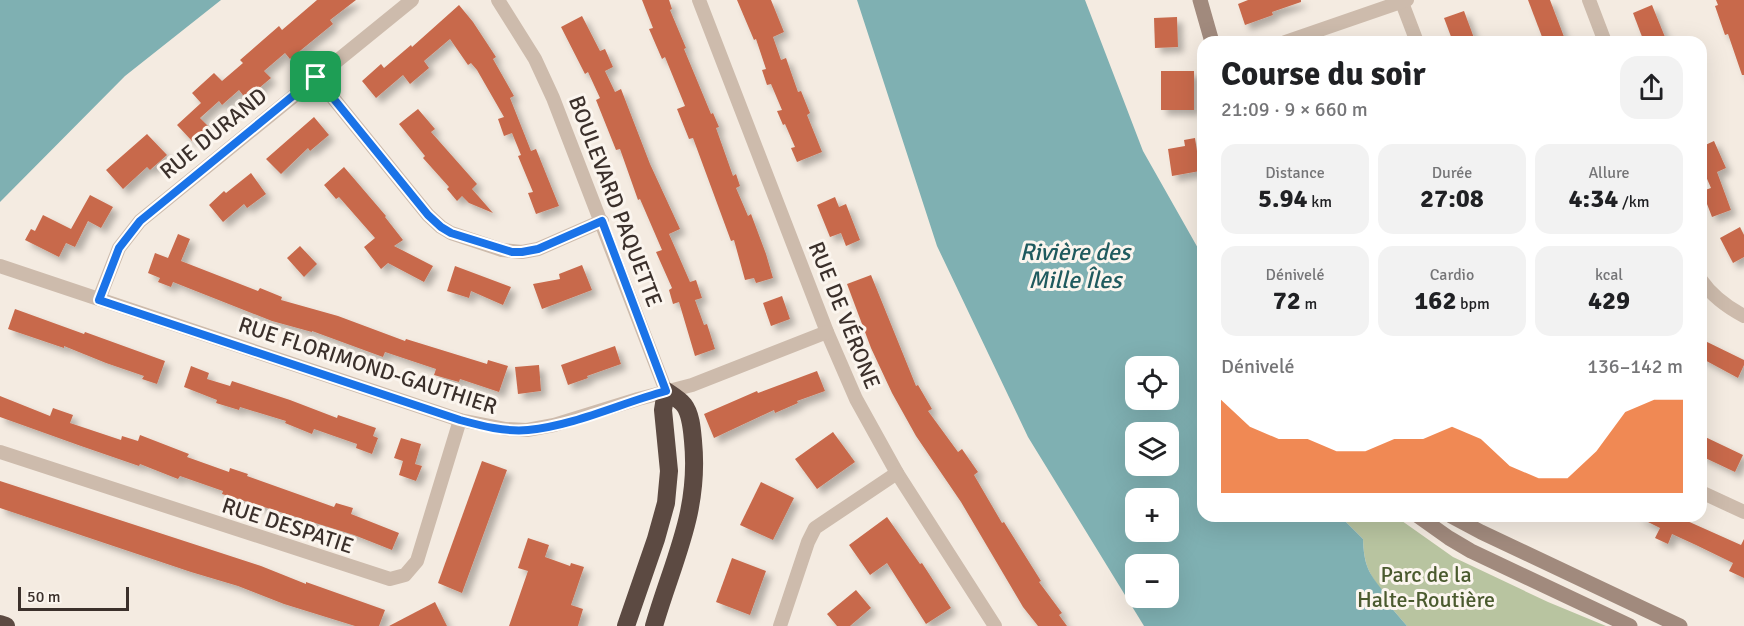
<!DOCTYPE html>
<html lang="fr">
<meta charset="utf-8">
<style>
:root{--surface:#fff;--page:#f2f2f2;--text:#202124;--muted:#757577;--accent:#ea580c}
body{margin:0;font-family:Signika,sans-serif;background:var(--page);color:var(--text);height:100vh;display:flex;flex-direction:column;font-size:22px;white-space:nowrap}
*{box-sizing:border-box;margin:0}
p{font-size:20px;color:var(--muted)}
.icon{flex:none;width:33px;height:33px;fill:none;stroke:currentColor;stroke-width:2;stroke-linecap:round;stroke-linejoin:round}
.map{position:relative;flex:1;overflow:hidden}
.side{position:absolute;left:1197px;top:36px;width:510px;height:486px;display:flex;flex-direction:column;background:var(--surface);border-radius:18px;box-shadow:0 6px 24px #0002}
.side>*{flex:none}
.fabs{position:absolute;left:1125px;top:356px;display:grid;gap:12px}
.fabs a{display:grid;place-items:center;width:54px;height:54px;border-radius:12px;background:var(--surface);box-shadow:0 6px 24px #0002;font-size:30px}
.scale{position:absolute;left:18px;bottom:15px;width:111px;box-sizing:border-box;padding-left:6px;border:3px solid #3b302b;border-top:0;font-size:16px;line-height:21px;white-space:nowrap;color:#3b302b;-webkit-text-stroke:4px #fbf5ee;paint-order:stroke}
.pin{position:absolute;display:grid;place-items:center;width:51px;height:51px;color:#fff;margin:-26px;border-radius:12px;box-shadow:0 3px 9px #0006}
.round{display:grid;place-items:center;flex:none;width:63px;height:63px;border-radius:18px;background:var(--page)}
.summary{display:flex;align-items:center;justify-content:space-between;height:102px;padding:0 24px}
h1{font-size:33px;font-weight:700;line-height:45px}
.metrics{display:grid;grid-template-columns:repeat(3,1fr);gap:9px;height:102px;padding:6px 24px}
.metrics div{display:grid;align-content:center;border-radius:15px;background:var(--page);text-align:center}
.metrics b{font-size:26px;font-weight:700}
.metrics small{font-size:16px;font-weight:400}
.metrics p{font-size:16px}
.chart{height:168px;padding:12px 24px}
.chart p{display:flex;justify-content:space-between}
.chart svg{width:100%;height:108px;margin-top:6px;fill:var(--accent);opacity:.7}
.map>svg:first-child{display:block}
.green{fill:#b8c4a0}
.water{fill:#7fb0b2;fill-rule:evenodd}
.building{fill:#c8694b;filter:url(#shadow)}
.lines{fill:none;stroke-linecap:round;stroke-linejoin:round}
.street{stroke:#cdbbac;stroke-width:14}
.secondary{stroke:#a18a7d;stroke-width:15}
.highway{stroke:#5c4a42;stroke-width:18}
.route-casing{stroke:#fff;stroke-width:12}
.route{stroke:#1a73e8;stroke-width:8}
.labels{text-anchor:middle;stroke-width:6;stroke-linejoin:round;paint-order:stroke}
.street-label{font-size:22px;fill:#3b302b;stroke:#fbf5ee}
.park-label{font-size:22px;fill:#4a5a2e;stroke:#fbf5ee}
.water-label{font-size:24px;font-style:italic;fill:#1f5a5e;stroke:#fbf5ee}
</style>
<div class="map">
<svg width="1744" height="626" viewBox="0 0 1744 626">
<defs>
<filter id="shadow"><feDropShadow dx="5.5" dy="5.5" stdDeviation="3" flood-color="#0004"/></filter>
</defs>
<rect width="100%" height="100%" fill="#f4ebe1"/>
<path class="green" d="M1340 516H1395L1453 557 1548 602 1606 626H1407L1383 598 1384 593C1368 573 1364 564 1363 539Z"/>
<g class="water">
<path d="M0 0H221L125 76 0 202Z"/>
<path d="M857 0H1085L1143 151 1203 257V516H1340L1363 539C1364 565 1368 573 1385 593L1383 598 1407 626H1144L1028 437 937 246ZM1136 366H1168V399H1136ZM1136 432H1168V465H1136ZM1136 498H1168V531H1136ZM1136 564H1168V597H1136Z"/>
</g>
<g class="building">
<path d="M317 0H356L330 20 333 24 306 46 290 59 285 53 264 71 271 78 246 99 239 90 222 105 219 101 200 118 208 126 192 141 177 125 201 103 192 93 214 73 222 81 243 63 240 60 279 26 282 30Z"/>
<path d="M642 0H669L672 9 670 10 686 48 684 49 711 114 713 113 719 127 716 128 733 176 736 174 740 186 736 188 748 216 751 214 766 254 773 278 756 283 754 278 745 280 734 240 731 241 693 138 689 139 677 109 685 106 665 57 662 59 649 29 653 28Z"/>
<path d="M737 0H771L784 32 773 37 781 60 786 58 798 92 801 91 810 113 807 115 822 152 797 162 791 148 795 147 785 124 783 125 777 111 782 110 771 84 767 85 762 70 766 69 756 39 754 40Z"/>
<path d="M1248 0H1301V2L1272 12 1273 15 1245 25 1238 4Z"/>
<path d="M1528 0H1550L1566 42H1544Z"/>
<path d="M1716 0H1744V75H1742L1728 34 1725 35 1715 6 1718 5Z"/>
<path d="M459 5 473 22 496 57 493 59 514 96 510 98 531 151 536 149 559 206 536 214 528 193 533 192 518 156 521 155 512 133 504 136 498 119 504 117 477 70 471 63 468 65 450 39 424 61 429 68 410 84 403 75 376 98 362 81 381 64 384 68 411 45 412 47Z"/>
<path d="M1652 5 1667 42H1644L1633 13Z"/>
<path d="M1464 11 1474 38 1463 42H1453L1444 18Z"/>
<path d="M582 16 600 51 605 49 613 67 605 71 615 92 621 89 650 164 680 229 669 234 690 282 696 280 702 298 695 300 704 325 707 324 715 349 695 356 679 302 673 304 669 290 672 288 656 252 662 250 640 199 638 200 620 149 616 150 596 100 600 98 588 72 585 74 561 27Z"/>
<path d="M1177 17 1178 47 1155 48 1154 18Z"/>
<rect x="1161" y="71" width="33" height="39"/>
<path d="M418 109 435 129 431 132 477 184 472 189 493 213 469 203 462 196 457 201 447 189 449 187 423 158 425 156 399 124Z"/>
<path d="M314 117 329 135 310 151 308 148 281 174 266 159Z"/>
<path d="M147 134 167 155 150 170 147 167 123 189 106 170Z"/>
<path d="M1195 138 1200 171 1172 176 1168 149 1185 146 1184 140Z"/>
<path d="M1714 141 1726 168 1717 172 1731 210 1712 217 1702 191 1711 188 1701 165V147Z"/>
<path d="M344 167 386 216 385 217 403 240 394 246 433 266 424 282 388 263 381 269 364 247 375 238 339 197 336 199 324 185Z"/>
<path d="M251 173 266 194 247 208 244 204 223 222 209 205 224 191 226 193Z"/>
<path d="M90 195 113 207 101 228 88 221 75 247 66 243 59 257 25 240 31 229 35 231 43 215 71 229Z"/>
<path d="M835 197 839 207 846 204 860 240 846 246 841 233 830 237 817 205Z"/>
<path d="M1740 227 1744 235V257L1733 263 1720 238Z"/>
<path d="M178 234 190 239 181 261 258 291 260 288 282 297 281 300 338 316 405 341 406 339 487 364 488 360 508 366 499 392 460 379 459 382 434 375 436 369 385 352 383 357 312 331V332L272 321 173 282 171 287 158 282 160 278 148 273 155 253 168 258Z"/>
<path d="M300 246 317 264 304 277 287 258Z"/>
<path d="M582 265 592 290 542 309 533 284 560 279 559 274Z"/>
<path d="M455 266 511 287 503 305 471 291 469 298 447 291Z"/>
<path d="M871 275 916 386 918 385 932 409 928 411 958 452 962 449 978 472 974 475 1002 523 1004 522 1041 581 1039 582 1062 613 1059 615 1067 626H1038L1023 607 961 502 916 436 892 393 871 348 847 284Z"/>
<path d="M782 296 790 319 771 326 763 303Z"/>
<path d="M15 309 84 334 85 332 165 361 157 384 142 379 144 376 106 363 64 346V348L8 329Z"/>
<path d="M1701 339 1744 360V365L1738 378 1701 358Z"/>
<path d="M615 346 621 364 587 376 588 378 568 385 561 365Z"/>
<path d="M539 365 541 391 518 394 515 367Z"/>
<path d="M191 366 209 373 207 379 230 386 232 381 290 400 337 418 338 415 376 428 373 436 378 438 372 454 356 448 357 444 314 429 312 434 285 423 286 421 240 407 239 410 216 403 217 400 184 387Z"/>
<path d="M817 371 825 391 797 401 798 403 775 413 774 410 714 438 704 414 757 391 758 393Z"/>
<path d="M0 396 50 416 53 408 73 415 70 423 121 440 122 436 138 441 140 435 189 454 187 457 229 472 230 468 248 474 247 476 334 507 336 503 353 508 351 514 399 533 392 550 354 535 222 494 223 491 180 476 178 479 140 464 139 466 81 446 0 417Z"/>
<path d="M833 432 855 462 817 489 795 459Z"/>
<path d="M1701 435 1743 455 1735 472 1701 456Z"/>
<path d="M401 438 421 444 415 464 422 466 416 481 399 475 403 461 394 458Z"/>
<path d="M482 461 507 470 462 593 438 583Z"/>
<path d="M0 481 261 566 306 584V582L385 610 379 626H355L284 604 238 586 191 572 0 508Z"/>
<path d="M761 482 794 498 773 540 740 525Z"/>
<path d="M1636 516H1676L1741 545 1744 539V578L1729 571 1733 563 1696 545 1672 534 1668 544 1655 538 1660 528Z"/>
<path d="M887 517 920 564 922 563 951 608 926 624 887 563 870 575 849 545Z"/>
<path d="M528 538 549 545 545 557 570 566 571 563 584 567 571 605 583 609 578 626H509L528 571 518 568Z"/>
<path d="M732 558 766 571 750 615 716 602Z"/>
<path d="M856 590 871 608 850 626H837L827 614Z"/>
<path d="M435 602 447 626H389Z"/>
</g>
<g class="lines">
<g class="street">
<path d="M498 0 535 59 553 98 666 391"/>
<path d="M699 0 827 332 856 399 897 473 995 626"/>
<path d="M1401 0 1417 42"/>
<path d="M1589 0 1605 42"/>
<path d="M1285 42 1407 0"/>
<path d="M316 77 428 215 441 227 451 233 502 250 522 252 538 249 602 221"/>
<path d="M0 266 460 420 506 429 527 430 554 425 638 399 692 385 827 332"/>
<path d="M1701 280C1712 296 1727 307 1744 316"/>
<path d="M99 299 119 248 140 221 412 0"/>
<path d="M0 452 390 579 405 575 417 561 460 420"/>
<path d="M1701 492 1744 512"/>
<path d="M780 626 808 542 815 528 897 473"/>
</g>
<g class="secondary">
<path d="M1200 0 1212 42"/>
<path d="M1418 516 1449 538 1471 551 1630 626"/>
<path d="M1451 516 1481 532 1680 626"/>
</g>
<g class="highway">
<path d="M0 624 6 626"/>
<path d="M626 626 656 539 666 503 669 471 663 410 666 391C672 395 680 400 684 405 691 414 692 430 693 441 700 512 673 560 654 626"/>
</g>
</g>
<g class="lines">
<defs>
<path id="route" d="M316 77 428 215 441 227 451 233 512 252H522L538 249 602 221 666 391C621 403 576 425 528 430 505 432 482 426 460 420L99 300 119 248 140 221Z"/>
</defs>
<use href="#route" class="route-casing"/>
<use href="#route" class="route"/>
</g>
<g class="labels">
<g class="street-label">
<text transform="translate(213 133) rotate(-39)" y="8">RUE DURAND</text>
<text transform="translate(616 201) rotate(69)" y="8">BOULEVARD PAQUETTE</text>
<text transform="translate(845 315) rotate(68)" y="8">RUE DE VÉRONE</text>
<text transform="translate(368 365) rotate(18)" y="8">RUE FLORIMOND-GAUTHIER</text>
<text transform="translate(288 525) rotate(18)" y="8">RUE DESPATIE</text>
</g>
<g class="park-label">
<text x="1426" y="582">Parc de la<tspan x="1426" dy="25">Halte-Routière</tspan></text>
</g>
<g class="water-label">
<text x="1075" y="260">Rivière des<tspan x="1075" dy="28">Mille Îles</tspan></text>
</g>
</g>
</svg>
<div class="fabs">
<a><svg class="icon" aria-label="locate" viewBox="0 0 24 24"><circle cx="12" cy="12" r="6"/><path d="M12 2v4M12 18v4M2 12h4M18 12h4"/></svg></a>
<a><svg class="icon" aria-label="layers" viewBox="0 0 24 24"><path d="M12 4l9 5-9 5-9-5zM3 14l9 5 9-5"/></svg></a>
<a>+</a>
<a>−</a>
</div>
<div class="scale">50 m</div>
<div class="pin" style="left:316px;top:77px;background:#1e9e55"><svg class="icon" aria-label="arrive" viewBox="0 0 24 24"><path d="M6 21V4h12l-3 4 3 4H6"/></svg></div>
<section class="side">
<div class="summary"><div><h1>Course du soir</h1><p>21:09 · 9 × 660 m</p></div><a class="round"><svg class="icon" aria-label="share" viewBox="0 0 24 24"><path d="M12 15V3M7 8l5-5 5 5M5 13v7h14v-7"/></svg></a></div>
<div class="metrics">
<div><p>Distance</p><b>5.94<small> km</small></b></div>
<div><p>Durée</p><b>27:08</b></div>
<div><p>Allure</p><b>4:34<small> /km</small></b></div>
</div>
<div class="metrics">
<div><p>Dénivelé</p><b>72<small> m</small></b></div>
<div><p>Cardio</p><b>162<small> bpm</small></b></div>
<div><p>kcal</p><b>429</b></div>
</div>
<div class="chart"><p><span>Dénivelé</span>136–142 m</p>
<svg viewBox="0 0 160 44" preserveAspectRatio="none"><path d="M0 44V6L10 17L20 22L30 22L40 27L50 27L60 22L70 22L80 17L90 22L100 33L110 38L120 38L130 27L140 11L150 6L160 6V44z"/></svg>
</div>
</section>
</div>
